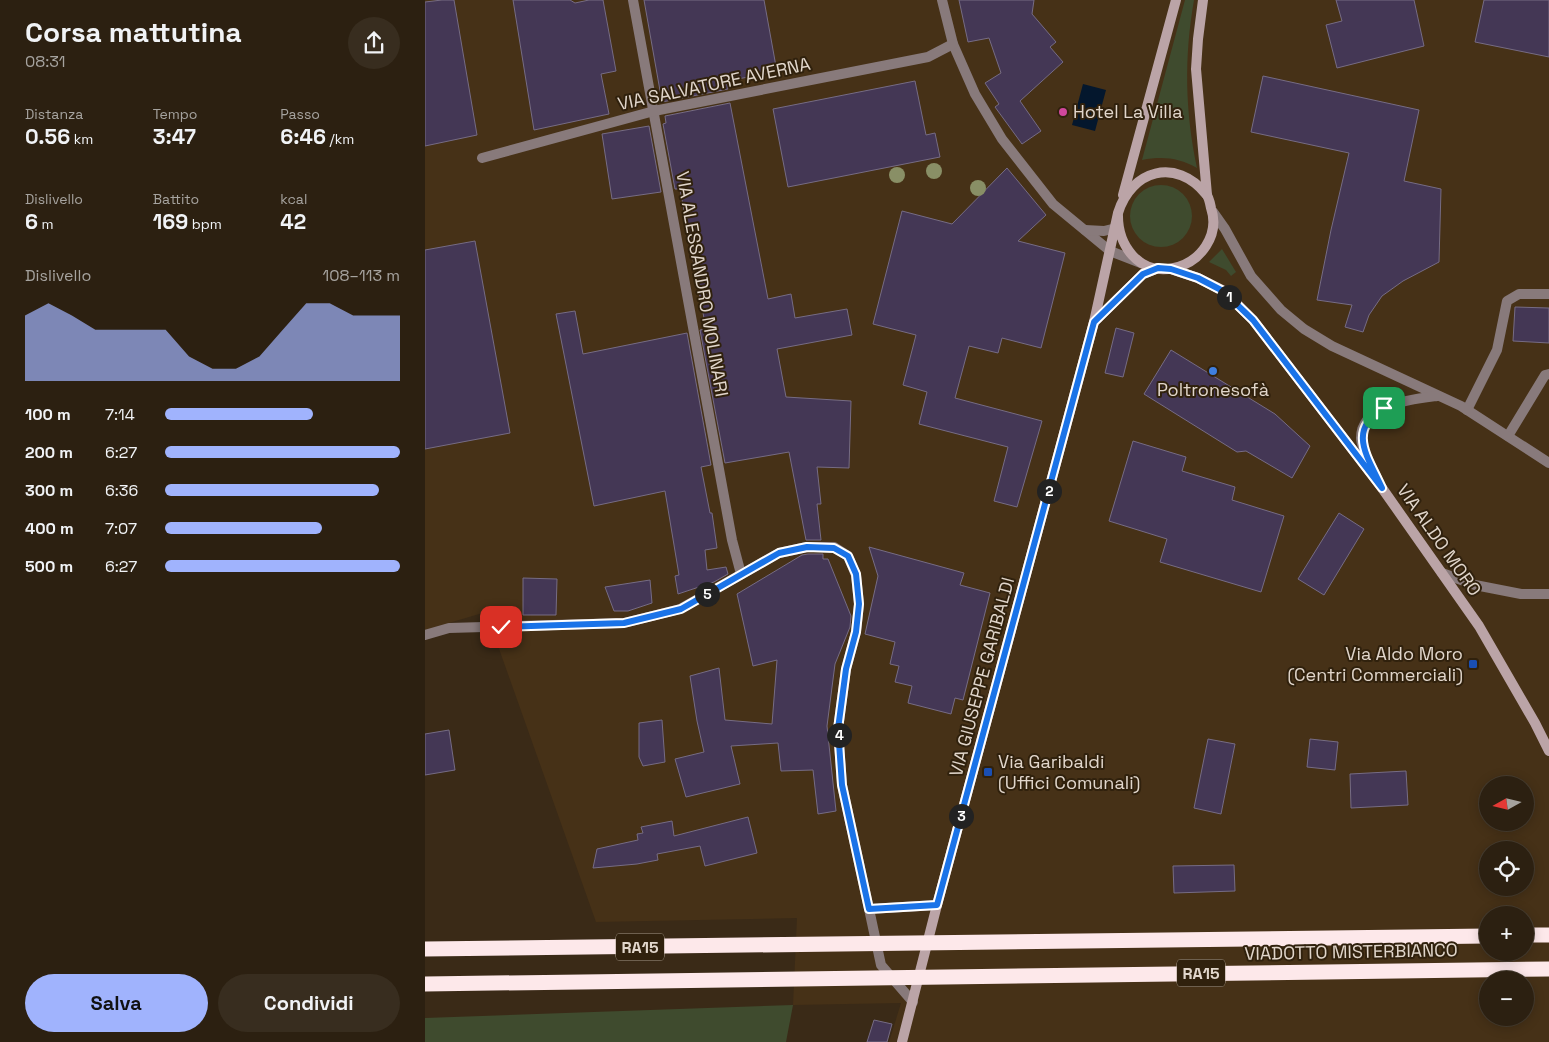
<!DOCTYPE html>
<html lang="it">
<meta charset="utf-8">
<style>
:root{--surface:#2c2011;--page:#382d1f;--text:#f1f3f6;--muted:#a6a39f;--line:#483e31;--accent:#a0b3fd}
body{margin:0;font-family:"Space Grotesk",sans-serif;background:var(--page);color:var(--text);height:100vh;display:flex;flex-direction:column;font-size:19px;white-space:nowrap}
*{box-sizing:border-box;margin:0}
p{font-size:16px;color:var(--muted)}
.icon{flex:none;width:28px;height:28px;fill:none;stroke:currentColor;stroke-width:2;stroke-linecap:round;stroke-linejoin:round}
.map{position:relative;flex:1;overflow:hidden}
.sheet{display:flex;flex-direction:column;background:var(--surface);width:425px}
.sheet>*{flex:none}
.needle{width:32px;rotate:262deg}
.fabs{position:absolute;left:1054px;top:776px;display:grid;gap:10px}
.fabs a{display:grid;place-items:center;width:55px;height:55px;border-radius:50%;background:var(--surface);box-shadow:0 2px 12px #0003,0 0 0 1px var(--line);font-size:25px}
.pin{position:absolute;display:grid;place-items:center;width:42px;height:42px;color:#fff;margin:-21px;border-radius:10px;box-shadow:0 2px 8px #0006}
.km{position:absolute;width:25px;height:25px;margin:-12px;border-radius:50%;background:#222;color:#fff;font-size:14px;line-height:25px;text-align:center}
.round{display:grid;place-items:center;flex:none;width:52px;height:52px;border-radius:26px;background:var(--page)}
.headline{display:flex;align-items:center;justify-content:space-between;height:85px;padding:0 25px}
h1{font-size:28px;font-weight:800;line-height:38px}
.stats{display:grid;grid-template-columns:repeat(3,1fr);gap:8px;height:85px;padding:5px 25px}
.stats div{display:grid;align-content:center}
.stats b{font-size:21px;font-weight:800}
.stats small{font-size:14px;font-weight:400}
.stats p{font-size:14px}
.chart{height:140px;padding:10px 25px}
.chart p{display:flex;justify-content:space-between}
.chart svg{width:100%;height:90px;margin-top:5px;fill:var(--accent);opacity:.7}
.primary-button{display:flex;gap:10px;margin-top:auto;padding:10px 25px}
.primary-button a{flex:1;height:58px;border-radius:30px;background:var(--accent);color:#111;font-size:20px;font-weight:800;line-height:58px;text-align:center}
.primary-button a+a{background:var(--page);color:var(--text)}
ul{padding:0 25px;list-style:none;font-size:16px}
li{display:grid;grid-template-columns:80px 60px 1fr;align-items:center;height:38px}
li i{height:12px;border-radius:6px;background:var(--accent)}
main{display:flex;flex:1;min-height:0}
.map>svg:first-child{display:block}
.built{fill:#463117;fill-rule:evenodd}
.green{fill:#3f4b2e}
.water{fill:#04172d}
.building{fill:#443755;stroke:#766c84}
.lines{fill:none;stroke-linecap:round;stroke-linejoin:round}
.service{stroke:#887a7b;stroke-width:10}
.minor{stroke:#887a7b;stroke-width:10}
.tertiary{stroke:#887a7b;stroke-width:10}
.secondary{stroke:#bba4a7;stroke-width:10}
.motorway{stroke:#fde8ea;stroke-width:15}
.tree{fill:#898f66}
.route-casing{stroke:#fff;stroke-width:10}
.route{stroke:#1a73e8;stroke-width:6}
.hotel-dot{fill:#d1479c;stroke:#30210d;stroke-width:2}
.shop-dot{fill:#3f7fe0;stroke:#30210d;stroke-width:2}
.transit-dot{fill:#1a4fb4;stroke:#30210d;stroke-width:2}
.labels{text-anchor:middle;stroke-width:4;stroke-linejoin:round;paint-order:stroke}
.shield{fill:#30210d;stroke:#aca092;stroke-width:1}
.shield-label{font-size:16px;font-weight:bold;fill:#e1d6cb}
.street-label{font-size:18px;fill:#e1d6cb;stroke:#30210d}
.poi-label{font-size:18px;fill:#e1d6cb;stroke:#30210d;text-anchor:start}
</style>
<main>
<section class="sheet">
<div class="headline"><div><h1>Corsa mattutina</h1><p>08:31</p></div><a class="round"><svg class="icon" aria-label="share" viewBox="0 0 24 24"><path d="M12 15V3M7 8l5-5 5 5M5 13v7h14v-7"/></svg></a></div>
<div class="stats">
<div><p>Distanza</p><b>0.56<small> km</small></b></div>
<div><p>Tempo</p><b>3:47</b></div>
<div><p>Passo</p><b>6:46<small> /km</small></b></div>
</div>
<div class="stats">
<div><p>Dislivello</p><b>6<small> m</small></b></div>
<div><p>Battito</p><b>169<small> bpm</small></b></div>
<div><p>kcal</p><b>42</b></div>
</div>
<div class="chart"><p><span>Dislivello</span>108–113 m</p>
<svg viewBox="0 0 160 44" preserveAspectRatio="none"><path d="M0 44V12L10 6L20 12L30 19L40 19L50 19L60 19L70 32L80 38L90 38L100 32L110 19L120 6L130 6L140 12L150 12L160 12V44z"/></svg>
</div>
<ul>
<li><b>100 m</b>7:14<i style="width:63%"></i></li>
<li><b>200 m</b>6:27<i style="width:100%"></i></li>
<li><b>300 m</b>6:36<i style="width:91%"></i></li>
<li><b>400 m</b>7:07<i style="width:67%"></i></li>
<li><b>500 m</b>6:27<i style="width:100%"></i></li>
</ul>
<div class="primary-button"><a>Salva</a><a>Condividi</a></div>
</section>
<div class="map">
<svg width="1124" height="1042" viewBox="0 0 1124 1042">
<rect width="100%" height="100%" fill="#3a2a17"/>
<path class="built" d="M0 0H1124V1042H464L476 1003 368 1005 372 918 171 922 61 612 0 630ZM1062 785H1100V822H1062ZM1062 850H1100V888H1062ZM1062 915H1100V952H1062ZM1062 980H1100V1018H1062Z"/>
<g class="green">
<path d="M760 0H769C759 57 760 111 772 168 754 158 738 156 717 160Z"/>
<circle cx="736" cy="216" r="31"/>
<path d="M797 249 811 272 806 276 801 270 784 262Z"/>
<path d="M368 1005 361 1042H0V1018Z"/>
</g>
<path class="water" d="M658 84 681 90 670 131 647 125Z"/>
<g class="building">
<path d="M17 0H29L52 135 0 146V2Z"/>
<path d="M88 0H145L150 3 164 0H178L191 71 176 74 184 114 109 130Z"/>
<path d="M219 0H339L352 72 301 81 303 89 237 102Z"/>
<path d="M534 0H609L607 14 631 42 625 47 638 62 595 101 616 131 597 144 570 107 574 104 560 83 576 73 564 38 543 42Z"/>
<path d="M911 0H989L999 46 912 68 901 25 917 21Z"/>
<path d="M1059 0H1124V57L1050 42Z"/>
<path d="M838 76 994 110 979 181 1016 189 1014 262 978 281 957 296 944 315 938 332 920 327 927 305 892 300 906 230 924 153 826 132Z"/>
<path d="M490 81 501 135 510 133 515 157 363 187 348 109Z"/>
<path d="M305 103 343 299 366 294 370 318 422 309 427 335 352 349 361 397 426 401 424 468 392 467 396 504H392L396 540H381L364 452 300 463 275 330 281 329 255 189H250L238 124 241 123 240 116Z"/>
<path d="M224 126 236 192 187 199 177 134Z"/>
<path d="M582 168 621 215 593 241 640 253 616 348 577 338 573 353 544 346 530 398 617 421 592 507 569 501 583 447 494 424 502 392 478 385 491 335 448 324 477 211 527 224Z"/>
<path d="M50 241 85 433 0 449V250Z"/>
<path d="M1090 307 1124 308V343L1088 341Z"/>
<path d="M150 311 158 354 262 333 286 465 276 467 285 513H287L292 548 280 550 282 570 301 567 303 574 289 582 253 594 250 576 254 575 240 491 169 506 131 314Z"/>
<path d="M691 328 709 333 698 377 680 373Z"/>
<path d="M746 350 850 414 885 446 867 478 821 451 812 452 719 394Z"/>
<path d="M708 441 761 457 757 471 810 487 807 500 859 516 836 592 735 562 742 539 684 521Z"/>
<path d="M914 513 939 529 899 595 873 579Z"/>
<path d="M444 547 539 573 535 585 565 593 538 700 530 698 526 714 483 703 487 686 470 682 474 666 465 664 470 642 440 634 453 576Z"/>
<path d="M383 554H398V559H403L426 616 425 627 410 664 402 726 411 811 393 814 388 770 356 771 353 743 306 746 315 784 261 797 250 759 279 752 272 721 265 676 294 668 300 720 347 724 352 660 328 666 312 594 377 555Z"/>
<path d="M98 578 132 579 131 615H98Z"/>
<path d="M225 580 227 603 203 611H189L180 587Z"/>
<path d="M237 720 240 762 218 766 214 757V723Z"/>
<path d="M24 730 30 770 0 775V734Z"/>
<path d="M783 739 810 744 796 814 769 808Z"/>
<path d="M885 739 913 742 910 770 882 767Z"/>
<path d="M981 771 983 805 926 808 925 774Z"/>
<path d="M323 817 332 853 280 866 275 846 232 854 233 860 212 864 168 868 172 849 213 840 212 834 218 833 216 827 247 821 249 836Z"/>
<path d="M809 865 810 891 749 893 748 866Z"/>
<path d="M449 1020 467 1024 462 1042H442Z"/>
</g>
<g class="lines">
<g class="service">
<path d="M1042 410 1072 350 1082 301 1094 294H1124"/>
<path d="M1083 436 1120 375 1124 374"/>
</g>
<g class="minor">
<path d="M208 0 307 540 316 574"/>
<path d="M517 0 528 44 550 94 577 139 628 204 685 251 716 263"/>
<path d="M57 158 229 111 503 57 528 44"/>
<path d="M660 230 679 231 691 228"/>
<path d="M0 635 24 628 199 623 255 609 354 553 382 547H409L423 556 431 575 434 604 431 632 421 669 413 729 417 785 444 909 512 905"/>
<path d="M444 909 456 965 488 1002"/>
</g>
<g class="tertiary">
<path d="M788 212 800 229 826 276 856 310 879 329 907 346 1036 406 1124 463"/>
<path d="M952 478C948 468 936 449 936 438 936 404 988 399 1012 396"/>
<path d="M1017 573 1050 585 1096 594H1124"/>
</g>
<g class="secondary">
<path d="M778 0 773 39 771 69 782 195"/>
<path d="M698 195 751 0"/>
<path d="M746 269 773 278 799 291 828 320 957 488 1054 626 1110 723 1124 751"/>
<path d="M670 321 718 274 733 268"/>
<path d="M477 1042 512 905 669 322 693 213C706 170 751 157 781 194 784 197 785 203 786 208 795 235 776 262 749 268 714 276 692 245 693 213"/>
</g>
<g class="motorway">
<path d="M1100 935H1124"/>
<path d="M0 949 1062 936"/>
<path d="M0 984 1124 969"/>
</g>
</g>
<g class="tree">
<circle cx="509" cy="171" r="8"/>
<circle cx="472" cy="175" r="8"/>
<circle cx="553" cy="188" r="8"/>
</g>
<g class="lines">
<defs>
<path id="route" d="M76 627 199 623 256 609 354 553 382 547 409 548 423 556 431 574 434 604 431 632 421 669 413 729 417 785 444 909 512 905 669 322 718 274 733 268 746 269 773 278 798 291 828 320 957 488C943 457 921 430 959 408"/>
</defs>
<use href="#route" class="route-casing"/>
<use href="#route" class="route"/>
</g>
<circle class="hotel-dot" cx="638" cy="112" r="5"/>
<circle class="shop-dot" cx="788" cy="371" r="5"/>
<g class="transit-dot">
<rect x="1043" y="659" width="10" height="10" rx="2.5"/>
<rect x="558" y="767" width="10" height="10" rx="2.5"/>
</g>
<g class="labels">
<g class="shield">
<rect x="191" y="933.5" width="48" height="27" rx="4"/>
<rect x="752" y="959.5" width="48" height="27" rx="4"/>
</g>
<g class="shield-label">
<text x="215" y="953">RA15</text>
<text x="776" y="979">RA15</text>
</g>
<g class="street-label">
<text transform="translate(289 84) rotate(-12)" y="6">VIA SALVATORE AVERNA</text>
<text transform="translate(277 284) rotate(80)" y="6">VIA ALESSANDRO MOLINARI</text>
<text transform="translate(1014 540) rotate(55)" y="6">VIA ALDO MORO</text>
<text transform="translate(557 677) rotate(-75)" y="6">VIA GIUSEPPE GARIBALDI</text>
<text transform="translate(926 952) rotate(-1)" y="6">VIADOTTO MISTERBIANCO</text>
</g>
<g class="poi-label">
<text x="648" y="118">Hotel La Villa</text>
<text x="788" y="396" text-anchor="middle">Poltronesofà</text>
<text x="1038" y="660" text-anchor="end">Via Aldo Moro<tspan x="1038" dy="21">(Centri Commerciali)</tspan></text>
<text x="573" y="768">Via Garibaldi<tspan x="573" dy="21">(Uffici Comunali)</tspan></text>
</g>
</g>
</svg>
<div class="fabs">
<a><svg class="needle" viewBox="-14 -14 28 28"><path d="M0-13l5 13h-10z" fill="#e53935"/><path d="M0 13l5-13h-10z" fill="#a6a39f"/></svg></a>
<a><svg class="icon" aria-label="locate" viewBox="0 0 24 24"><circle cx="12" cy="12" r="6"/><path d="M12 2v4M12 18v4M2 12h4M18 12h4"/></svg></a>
<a>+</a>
<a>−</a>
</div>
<div class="pin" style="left:959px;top:408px;background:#1e9e55"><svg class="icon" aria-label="arrive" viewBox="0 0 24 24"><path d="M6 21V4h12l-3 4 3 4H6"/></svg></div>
<div class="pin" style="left:76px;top:627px;background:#d93025"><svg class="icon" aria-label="check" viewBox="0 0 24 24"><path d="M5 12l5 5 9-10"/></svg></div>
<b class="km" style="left:804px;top:297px">1</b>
<b class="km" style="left:624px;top:491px">2</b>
<b class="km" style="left:536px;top:816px">3</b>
<b class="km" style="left:414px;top:735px">4</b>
<b class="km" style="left:282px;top:594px">5</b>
</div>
</main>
